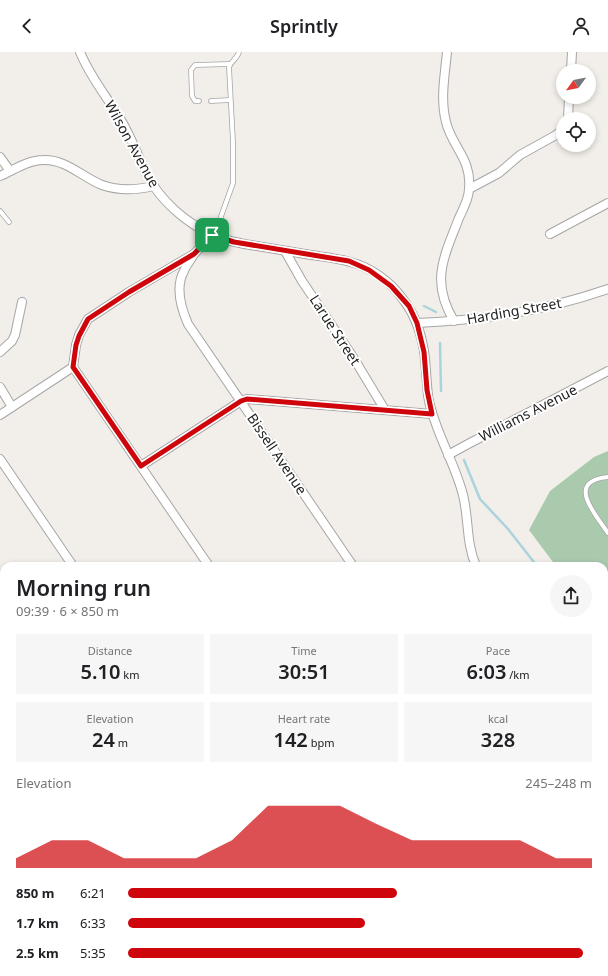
<!DOCTYPE html>
<meta charset="utf-8">
<style>
:root{--surface:#fff;--page:#f6f6f6;--text:#202124;--muted:#757577;--accent:#ce050a}
body{margin:0;font-family:"Noto Sans",sans-serif;background:var(--page);color:var(--text);height:100vh;display:flex;flex-direction:column;font-size:15px;white-space:nowrap}
*{box-sizing:border-box;margin:0}
p{font-size:13px;color:var(--muted)}
.icon{flex:none;width:22px;height:22px;fill:none;stroke:currentColor;stroke-width:2;stroke-linecap:round;stroke-linejoin:round}
.map{position:relative;flex:1;overflow:hidden}
.drawer{position:absolute;left:0px;top:510px;width:608px;height:414px;display:flex;flex-direction:column;background:var(--surface);border-radius:12px 12px 0 0;box-shadow:0 2px 6px #0003}
.drawer>*{flex:none}
.needle{width:26px;rotate:237deg}
.fabs{position:absolute;left:556px;top:12px;display:grid;gap:8px}
.fabs a{display:grid;place-items:center;width:40px;height:40px;border-radius:50%;background:var(--surface);box-shadow:0 2px 6px #0003;font-size:20px}
.pin{position:absolute;display:grid;place-items:center;width:34px;height:34px;color:#fff;margin:-17px;border-radius:8px;box-shadow:0 2px 6px #0006}
.round{display:grid;place-items:center;flex:none;width:42px;height:42px;border-radius:21px;background:var(--page)}
.overview{display:flex;align-items:center;justify-content:space-between;height:68px;padding:0 16px}
h1{font-size:22px;font-weight:600;line-height:30px}
.figures{display:grid;grid-template-columns:repeat(3,1fr);gap:6px;height:68px;padding:4px 16px}
.figures div{display:grid;align-content:center;border-radius:0px;background:var(--page);text-align:center}
.figures b{font-size:20px;font-weight:600}
.figures small{font-size:11px;font-weight:400}
.figures p{font-size:11px}
.chart{height:112px;padding:8px 16px}
.chart p{display:flex;justify-content:space-between}
.chart svg{width:100%;height:72px;margin-top:4px;fill:var(--accent);opacity:.7}
ul{padding:0 16px;list-style:none;font-size:13px}
li{display:grid;grid-template-columns:64px 48px 1fr;align-items:center;height:30px}
li i{height:10px;border-radius:5px;background:var(--accent)}
header{display:flex;justify-content:space-between;align-items:center;height:52px;padding:0 16px;background:var(--surface);font-size:18px;font-weight:600}
.map>svg:first-child{display:block}
.cemetery{fill:#aacaae}
.lines{fill:none;stroke-linecap:round;stroke-linejoin:round}
.stream{stroke:#abd3dd;stroke-width:2.5}
.service-casing{stroke:#a6a6a6;stroke-width:5.5}
.minor-casing{stroke:#a6a6a6;stroke-width:10}
.tertiary-casing{stroke:#a6a6a6;stroke-width:12}
.service{stroke:#fff;stroke-width:4}
.minor{stroke:#fff;stroke-width:8}
.tertiary{stroke:#fff;stroke-width:11}
.route-casing{stroke:#fff;stroke-width:8}
.route{stroke:#ce050a;stroke-width:5}
.labels{text-anchor:middle;stroke-width:4;stroke-linejoin:round;paint-order:stroke}
.street-label{font-size:14px;fill:#222;stroke:#fff}
</style>
<header><svg class="icon" aria-label="back" viewBox="0 0 24 24"><path d="M15 5l-7 7 7 7"/></svg>Sprintly<svg class="icon" aria-label="person" viewBox="0 0 24 24"><circle cx="12" cy="8" r="4"/><path d="M4 21q1-7 8-7t8 7"/></svg></header>
<div class="map">
<svg width="608" height="924" viewBox="0 0 608 924">
<rect width="100%" height="100%" fill="#f2eee9"/>
<path class="cemetery" d="M608 399V549L604 548V514H556L529 478 550 439 594 405Z"/>
<g class="lines">
<g class="stream">
<path d="M424 254 436 260"/>
<path d="M440 291 441 339"/>
<path d="M464 408 480 447 508 477 537 514"/>
<path d="M604 595 608 599"/>
</g>
<defs>
<g id="service">
<path d="M199 49H195L192 44 191 18 195 13 230 12"/>
<path d="M211 49 230 48"/>
<path d="M0 159 9 170"/>
<path d="M214 184 233 131V90L229 15C231 9 237 7 239 0"/>
<path d="M608 425C565 429 595 462 608 481"/>
</g>
<g id="minor">
<path d="M80 0C90 25 107 45 121 68 132 86 138 105 147 123 161 149 185 170 212 183 227 189 242 192 257 194 275 197 293 200 311 203 324 205 337 206 350 210 370 215 390 229 402 246 419 267 425 294 426 320 427 330 427 339 429 349 436 382 455 411 463 443 469 467 466 491 476 514"/>
<path d="M447 0C445 22 440 47 446 70 452 95 472 107 469 137 469 147 463 157 459 166 444 205 430 229 454 269"/>
<path d="M571 19 572 0"/>
<path d="M568 67 569 45"/>
<path d="M0 105 10 119"/>
<path d="M0 124C14 118 28 108 43 108 66 107 82 125 102 133 119 139 137 138 154 134"/>
<path d="M469 137 499 121 520 103 556 83 563 77"/>
<path d="M550 182 608 151"/>
<path d="M285 199 302 229 353 305 385 358"/>
<path d="M194 202C191 208 186 213 184 219 175 235 181 256 188 272L353 514"/>
<path d="M417 271C485 268 544 259 608 237"/>
<path d="M0 300 12 289 15 283 22 250"/>
<path d="M73 315 209 514"/>
<path d="M73 315 76 293 79 283 88 267 129 240 194 202 212 183"/>
<path d="M0 335 12 355"/>
<path d="M0 363 73 315"/>
<path d="M448 403 470 391 608 319"/>
<path d="M0 407 73 514"/>
<path d="M141 414 241 349 247 347 432 362"/>
<path d="M0 579 4 580"/>
<path d="M0 705H4"/>
<path d="M604 797 608 795"/>
<path d="M0 802H4"/>
<path d="M604 803 608 809"/>
<path d="M604 868 608 865"/>
<path d="M149 920 152 924"/>
<path d="M411 920 414 924"/>
<path d="M305 924 307 922"/>
<path d="M520 924 526 920"/>
</g>
<g id="tertiary">
<path d="M604 566H608"/>
<path d="M67 924 73 920"/>
</g>
</defs>
<use href="#service" class="service-casing"/>
<use href="#minor" class="minor-casing"/>
<use href="#tertiary" class="tertiary-casing"/>
<use href="#service" class="service"/>
<use href="#minor" class="minor"/>
<use href="#tertiary" class="tertiary"/>
</g>
<g class="lines">
<defs>
<path id="route" d="M212 183 234 190 349 209 369 218 391 234 409 254 417 271 424 300 427 338 432 362 247 347 241 349 141 414 73 315 76 293 79 284 88 267 129 240 194 202Z"/>
</defs>
<use href="#route" class="route-casing"/>
<use href="#route" class="route"/>
</g>
<g class="labels">
<g class="street-label">
<text transform="translate(132 92) rotate(61)" y="5">Wilson Avenue</text>
<text transform="translate(514 259) rotate(-10)" y="5">Harding Street</text>
<text transform="translate(335 278) rotate(57)" y="5">Larue Street</text>
<text transform="translate(528 361) rotate(-27)" y="5">Williams Avenue</text>
<text transform="translate(277 402) rotate(56)" y="5">Bissell Avenue</text>
</g>
</g>
</svg>
<div class="fabs">
<a><svg class="needle" viewBox="-14 -14 28 28"><path d="M0-13l5 13h-10z" fill="#e53935"/><path d="M0 13l5-13h-10z" fill="#757577"/></svg></a>
<a><svg class="icon" aria-label="locate" viewBox="0 0 24 24"><circle cx="12" cy="12" r="6"/><path d="M12 2v4M12 18v4M2 12h4M18 12h4"/></svg></a>
</div>
<div class="pin" style="left:212px;top:183px;background:#1e9e55"><svg class="icon" aria-label="arrive" viewBox="0 0 24 24"><path d="M6 21V4h12l-3 4 3 4H6"/></svg></div>
<section class="drawer">
<div class="overview"><div><h1>Morning run</h1><p>09:39 · 6 × 850 m</p></div><a class="round"><svg class="icon" aria-label="share" viewBox="0 0 24 24"><path d="M12 15V3M7 8l5-5 5 5M5 13v7h14v-7"/></svg></a></div>
<div class="figures">
<div><p>Distance</p><b>5.10<small> km</small></b></div>
<div><p>Time</p><b>30:51</b></div>
<div><p>Pace</p><b>6:03<small> /km</small></b></div>
</div>
<div class="figures">
<div><p>Elevation</p><b>24<small> m</small></b></div>
<div><p>Heart rate</p><b>142<small> bpm</small></b></div>
<div><p>kcal</p><b>328</b></div>
</div>
<div class="chart"><p><span>Elevation</span>245–248 m</p>
<svg viewBox="0 0 160 44" preserveAspectRatio="none"><path d="M0 44V38L10 27L20 27L30 38L40 38L50 38L60 27L70 6L80 6L90 6L100 17L110 27L120 27L130 27L140 27L150 38L160 38V44z"/></svg>
</div>
<ul>
<li><b>850 m</b>6:21<i style="width:58%"></i></li>
<li><b>1.7 km</b>6:33<i style="width:51%"></i></li>
<li><b>2.5 km</b>5:35<i style="width:98%"></i></li>
</ul>
</section>
</div>
